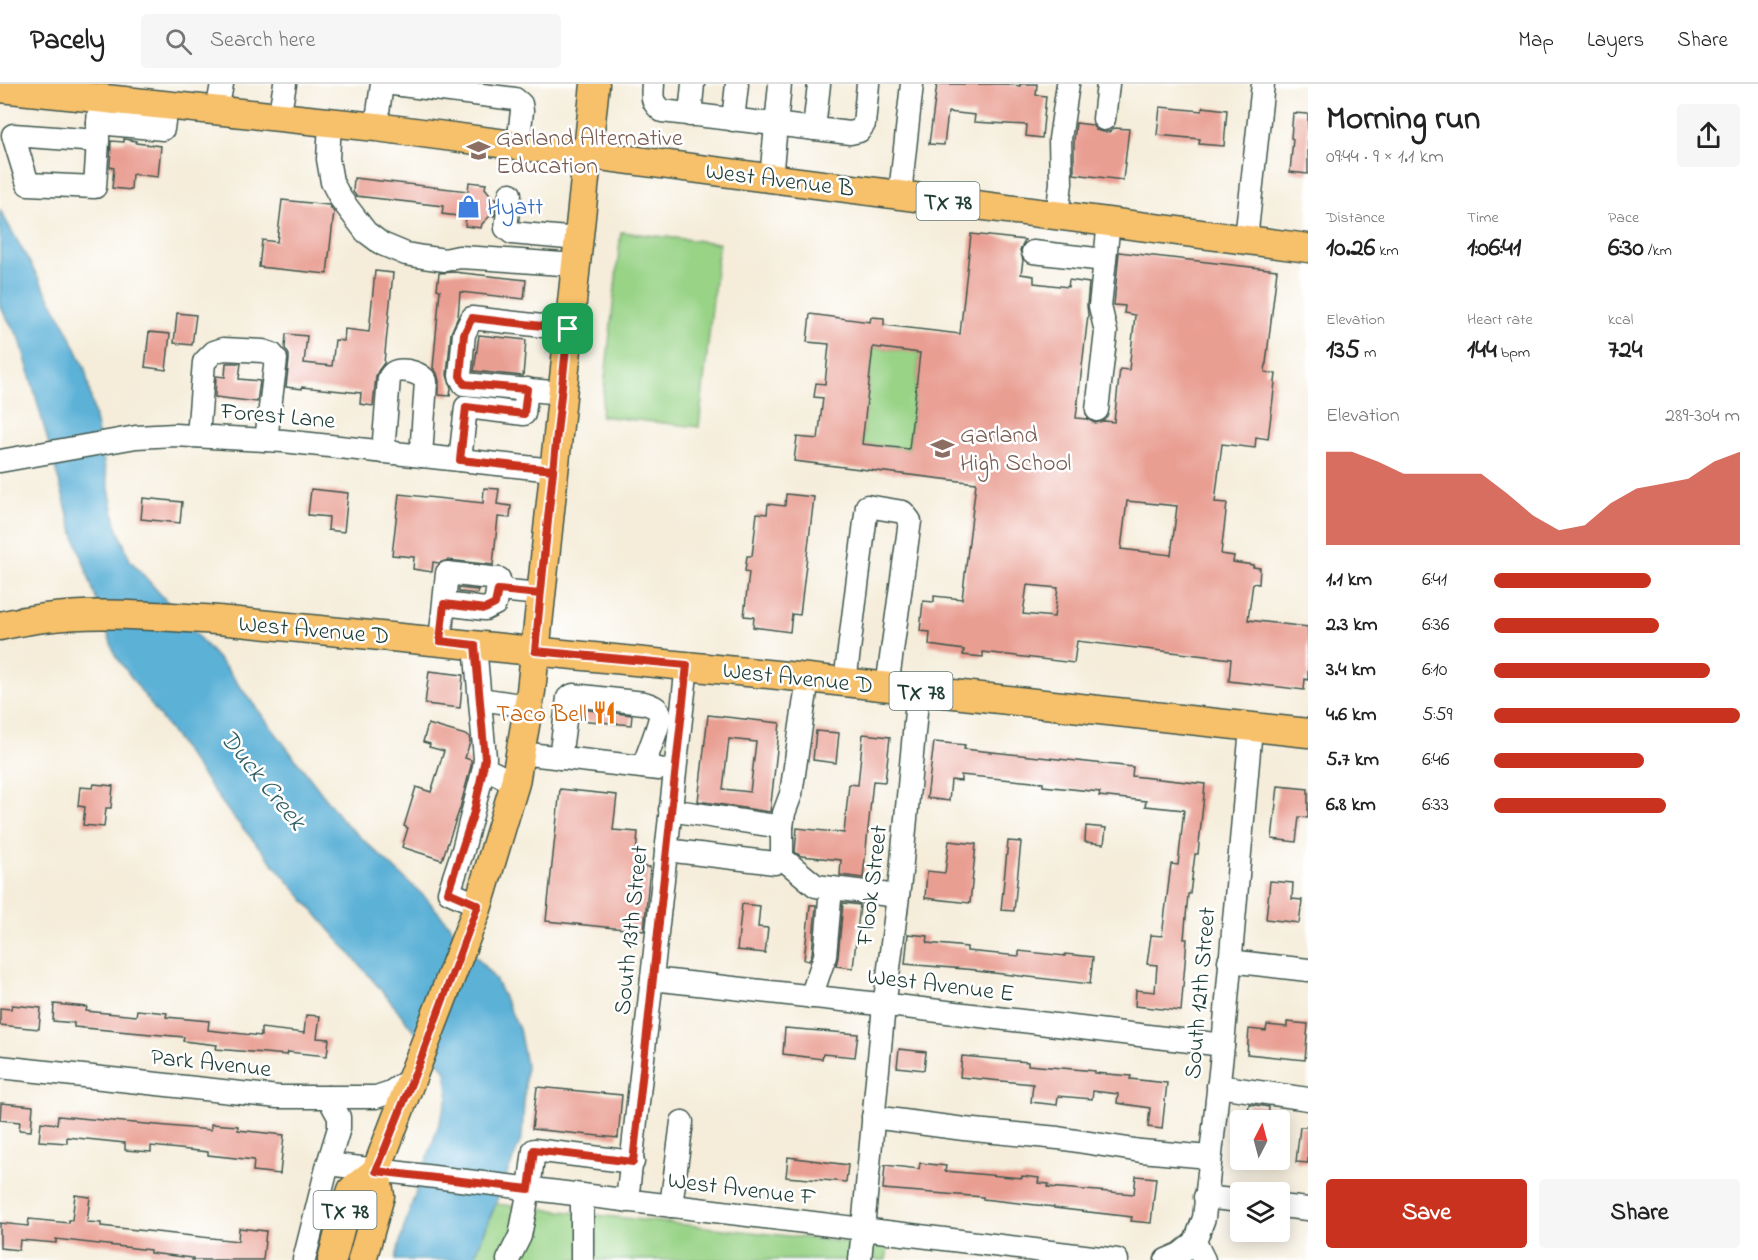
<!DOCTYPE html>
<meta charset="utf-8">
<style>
:root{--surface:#fff;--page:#f6f6f6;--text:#222;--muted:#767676;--line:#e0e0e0;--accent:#c8321e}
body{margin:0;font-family:"Indie Flower",sans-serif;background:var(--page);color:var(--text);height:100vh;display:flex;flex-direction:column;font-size:22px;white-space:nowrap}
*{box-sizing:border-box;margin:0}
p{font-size:20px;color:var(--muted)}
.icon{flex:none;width:33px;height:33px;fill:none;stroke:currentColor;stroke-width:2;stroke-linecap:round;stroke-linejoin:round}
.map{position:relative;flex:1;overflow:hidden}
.details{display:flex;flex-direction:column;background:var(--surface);width:450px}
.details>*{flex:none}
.needle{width:39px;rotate:6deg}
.tools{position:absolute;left:1230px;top:1026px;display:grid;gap:12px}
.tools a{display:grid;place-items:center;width:60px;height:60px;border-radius:6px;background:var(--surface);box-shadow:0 3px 15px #0003;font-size:30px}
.pin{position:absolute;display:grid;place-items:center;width:51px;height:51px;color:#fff;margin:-26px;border-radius:12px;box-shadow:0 3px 9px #0006}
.round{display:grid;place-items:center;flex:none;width:63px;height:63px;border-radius:6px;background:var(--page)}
.summary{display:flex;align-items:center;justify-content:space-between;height:102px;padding:0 18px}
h1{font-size:33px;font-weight:800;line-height:45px}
.stats{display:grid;grid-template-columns:repeat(3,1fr);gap:9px;height:102px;padding:6px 18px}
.stats div{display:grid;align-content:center}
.stats b{font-size:26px;font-weight:800}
.stats small{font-size:16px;font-weight:400}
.stats p{font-size:16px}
.chart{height:168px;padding:12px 18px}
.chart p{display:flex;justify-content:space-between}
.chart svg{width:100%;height:108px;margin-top:6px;fill:var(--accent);opacity:.7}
.action{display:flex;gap:12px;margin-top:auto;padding:12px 18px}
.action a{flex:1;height:69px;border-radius:6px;background:var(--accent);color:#fff;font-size:24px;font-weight:800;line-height:69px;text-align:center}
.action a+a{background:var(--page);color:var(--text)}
ul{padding:0 18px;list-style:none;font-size:20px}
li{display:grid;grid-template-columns:96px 72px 1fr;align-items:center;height:45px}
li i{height:15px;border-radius:8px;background:var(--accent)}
header{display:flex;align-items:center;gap:36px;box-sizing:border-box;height:84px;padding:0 30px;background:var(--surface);border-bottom:2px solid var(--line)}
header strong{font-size:28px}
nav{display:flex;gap:33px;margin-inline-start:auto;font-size:21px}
.search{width:420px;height:54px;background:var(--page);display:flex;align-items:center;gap:15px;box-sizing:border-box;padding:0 21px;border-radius:6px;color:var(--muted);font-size:22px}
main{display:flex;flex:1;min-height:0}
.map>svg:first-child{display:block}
.green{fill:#98d386;stroke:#5c885d;stroke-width:1.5}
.water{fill:#5bb1d7;stroke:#3d7786;stroke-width:1.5}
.building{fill:#e99e92;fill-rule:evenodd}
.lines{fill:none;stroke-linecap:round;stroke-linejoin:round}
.minor-casing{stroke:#3f574d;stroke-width:25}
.major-casing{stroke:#3f574d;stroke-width:31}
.minor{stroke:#fff;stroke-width:22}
.major{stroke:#f7c06b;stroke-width:28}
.route-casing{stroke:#fff;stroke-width:12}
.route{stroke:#c8321e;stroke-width:8}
.labels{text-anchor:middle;stroke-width:5;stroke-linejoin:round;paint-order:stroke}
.shield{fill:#fff;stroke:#627771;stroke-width:1.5}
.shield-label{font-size:22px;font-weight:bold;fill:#1f3d34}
.education-label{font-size:24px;fill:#785e54;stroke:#fff;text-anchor:start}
.street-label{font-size:24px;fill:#1f3d34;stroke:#fff}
.shop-label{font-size:24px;fill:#366cbe;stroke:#fff;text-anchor:start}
.food-label{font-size:24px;fill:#c56008;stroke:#fff;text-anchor:end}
.water-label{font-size:26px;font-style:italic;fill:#316065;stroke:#fff}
</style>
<header>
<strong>Pacely</strong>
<div class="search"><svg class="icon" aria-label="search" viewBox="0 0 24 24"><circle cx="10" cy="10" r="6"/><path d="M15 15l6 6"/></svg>Search here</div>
<nav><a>Map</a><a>Layers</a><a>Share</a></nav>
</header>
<main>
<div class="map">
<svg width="1308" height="1176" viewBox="0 0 1308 1176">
<rect width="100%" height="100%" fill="#fff"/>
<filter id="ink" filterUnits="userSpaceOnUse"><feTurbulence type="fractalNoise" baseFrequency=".0167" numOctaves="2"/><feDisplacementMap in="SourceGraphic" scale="12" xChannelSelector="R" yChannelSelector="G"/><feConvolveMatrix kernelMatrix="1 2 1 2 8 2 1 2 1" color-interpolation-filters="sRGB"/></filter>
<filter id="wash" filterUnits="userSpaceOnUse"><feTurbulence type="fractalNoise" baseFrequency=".008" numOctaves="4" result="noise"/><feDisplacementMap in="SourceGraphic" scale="24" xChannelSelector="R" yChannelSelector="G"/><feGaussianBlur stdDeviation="1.35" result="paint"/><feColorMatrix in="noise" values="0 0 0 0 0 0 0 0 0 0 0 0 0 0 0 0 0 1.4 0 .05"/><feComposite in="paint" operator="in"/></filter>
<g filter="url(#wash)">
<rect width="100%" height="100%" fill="#f5edda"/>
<g class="green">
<path d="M621 148 719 159 699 343 601 332Z"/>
<path d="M873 263 920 269 909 365 862 360Z"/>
<path d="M496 1120 888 1163 886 1176H473Z"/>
</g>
<path class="water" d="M0 126 65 241 85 284 116 440 130 476 226 584 342 736 427 815 495 895 519 945 526 981 522 1053 473 1176H395L405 1140 448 1013 446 987 383 908 229 728 115 571 71 441 20 255 0 223Z"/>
<g id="blocks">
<g class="building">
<path d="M937 0H1004L1020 2V0H1037L1036 11 1046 12 1042 54 1026 52 1027 41 974 38 975 31 948 28 944 61 929 60Z"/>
<path d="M1160 23 1202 27 1203 23 1227 26 1224 62 1199 60 1200 55 1157 51Z"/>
<path d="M1293 29 1308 30V90L1290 88 1293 55 1291 54Z"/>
<path d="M1076 39 1092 41 1096 46 1103 48H1109L1114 44 1129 45 1123 96 1074 90V56Z"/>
<path d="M124 55 136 57V59L161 62 158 93 132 90 131 106 112 104 114 84 110 83 111 57 124 58Z"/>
<path d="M354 94 468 107 469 98 486 100 485 104 493 114H496L494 132 491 131 482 140 481 144 465 142 466 133 442 130 443 122 356 112 353 108Z"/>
<path d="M282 116 329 121 334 128 327 190 259 183 262 156 277 158Z"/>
<path d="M971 150 1025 156 1020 166 1023 176 1021 190 1034 192V199L1068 203 1069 196 1089 199 1087 221 1088 231 1076 334 1087 335 1095 339 1104 337 1114 338 1120 285 1129 286 1135 231 1124 229 1125 222 1114 221 1119 168 1277 186 1265 288 1276 290 1268 355 1256 353 1255 364 1222 360 1215 418 1227 419 1221 470 1234 472 1233 478 1253 481V483L1260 484 1259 500 1253 499 1248 536 1308 543V596L1305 595 1304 606 1229 597 1231 575 1077 557 1074 579 983 568V573L963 571 964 566 929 561 930 548 920 547 923 517 934 518V512L962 515 976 399 794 377 797 353 818 355 823 314 814 313 816 299 825 300 829 260 807 258 810 230 870 238 871 233 884 234V241L960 250ZM873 263 920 269 909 365 862 360ZM1127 417 1177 422 1171 471 1121 465ZM1027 501 1058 504 1054 533 1023 530Z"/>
<path d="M375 187 393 189 384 279 378 287 376 292 373 322 360 320 361 309 302 303V305L286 303 289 276V271L285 264 286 250 307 252 304 279 332 282 335 256 344 257 345 245 369 248Z"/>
<path d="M454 188 526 196 524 215 460 208 458 233 451 249 447 291 451 304 450 312 439 311V297L437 289 433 284 440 206 437 205 439 189Z"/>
<path d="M177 229 196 231 192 261 174 259Z"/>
<path d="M149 248 170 250 166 286 145 283Z"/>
<path d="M479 251 526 256 523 292 474 287Z"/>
<path d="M226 279H241L239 295 260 297 257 318 215 313 216 292 225 293Z"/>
<path d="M484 404 499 405 497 420 511 422 510 434 498 433 493 481 448 476 439 479 433 478 432 488 413 485 414 473 392 471 399 410 483 419Z"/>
<path d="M311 405 348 409 344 448 328 446 329 433 308 431Z"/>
<path d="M786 410 814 413 800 531 792 530 790 548 753 543 754 533 744 532 749 488 745 487 747 472H752L757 429 767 430 768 420 785 422Z"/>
<path d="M143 414 182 418 180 439 141 435Z"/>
<path d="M459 504 478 506 477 510 459 508Z"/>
<path d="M429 587 463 591 460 624 425 620Z"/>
<path d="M580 625 632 631 631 641 579 636Z"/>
<path d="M708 631 780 639 770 728 698 717ZM729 655 756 658 750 708 723 705Z"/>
<path d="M428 640 469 652 470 658 465 674 471 676V682L460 724 442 776 402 763 408 744 404 742 416 703 431 708 444 667 429 663 430 660 423 658Z"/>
<path d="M816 647 839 649 836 679 813 676Z"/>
<path d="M863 650 890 653 885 698 873 697 863 794 840 791 841 776 801 772 795 768 797 744 844 749 849 700 858 701Z"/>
<path d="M934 658 965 661 964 665 1133 683 1132 692 1205 700 1198 770H1195L1190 810H1188L1184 855H1187L1181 927 1135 922 1136 906 1155 908 1157 881 1147 880 1151 851 1162 852 1171 780 1178 781 1184 726 1145 722 1146 717 1099 712 1100 708 1043 702V699L961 691V697L951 696 949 717 927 714Z"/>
<path d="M94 700 113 702 111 724H106L104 743 83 741 85 723 78 722 80 703 93 704Z"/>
<path d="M1278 702 1308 705V734L1299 733 1296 758 1272 755Z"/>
<path d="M560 705 617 711 613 746 638 748 635 782 650 783 644 847 546 837Z"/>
<path d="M1086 742 1106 744 1104 760 1085 758Z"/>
<path d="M949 757 976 760 970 819 925 814 927 787 945 789Z"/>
<path d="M1008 757 1021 758 1014 827 1001 826Z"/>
<path d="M1270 797 1293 799 1292 815 1302 816 1299 839 1266 835Z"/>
<path d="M843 819 860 821 853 884 836 882 838 873Z"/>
<path d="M742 820 760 822 758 843 768 844 765 869 737 866Z"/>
<path d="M810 821H816L812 869 809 877 804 876Z"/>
<path d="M908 850 928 852 927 859 967 863V867L1019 872V867L1065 872V870L1093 873 1090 900 976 887V886L905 880Z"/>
<path d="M54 920 87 923 86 927 136 932 137 926 167 929 166 933 209 937 208 946 261 952V944L304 949 306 931 320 932 317 954 329 955 327 972 288 968 287 971 216 965 217 961 183 957 184 953 74 943V939L53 937Z"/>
<path d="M12 921 41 924 39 945 0 941V924L11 925Z"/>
<path d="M1287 938 1308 940 1305 976 1247 970 1249 945 1266 947 1267 941 1287 943Z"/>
<path d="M785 944 858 950 855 973 823 970 822 975 783 970Z"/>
<path d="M899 965 926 968 924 986 897 983Z"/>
<path d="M962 972 1028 978V981L1095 987V989L1131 992 1130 995 1167 999 1162 1045 1148 1043 1150 1024 1117 1019 1118 1010 1093 1007 1092 1015 1058 1012 1057 1021 1031 1018 1033 1000 960 993Z"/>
<path d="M537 1003 622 1011 618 1054 532 1045Z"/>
<path d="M1 1019 33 1022 31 1047 19 1046 20 1038 0 1036Z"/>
<path d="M1249 1020 1269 1023 1268 1036H1247Z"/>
<path d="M58 1032 211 1046V1040L238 1042V1046L284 1051 280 1090 253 1087 254 1076 208 1071V1068L151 1062V1068L125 1066V1059L67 1053V1059L39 1057 41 1038 57 1040Z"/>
<path d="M1300 1043H1308V1079L1296 1078Z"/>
<path d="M788 1073 848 1081 846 1098 786 1093Z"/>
<path d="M920 1079 946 1082 945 1087 1022 1094V1092L1039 1094 1038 1099 1049 1100 1048 1103 1134 1110 1136 1092 1156 1094 1151 1139 1131 1137 1132 1133 1054 1124V1123L983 1115V1113L883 1105 885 1081 919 1085Z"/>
<path d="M75 1111 90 1113 87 1138 101 1139V1142L238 1157 239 1144 266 1147 263 1176H192L193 1174 150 1169V1166L56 1155V1159L20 1156 19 1166 0 1164V1139L28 1142 29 1135 69 1139V1136H72Z"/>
</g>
</g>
</g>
<g filter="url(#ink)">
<use href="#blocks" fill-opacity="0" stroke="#3f574d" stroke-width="1.5"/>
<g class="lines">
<defs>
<g id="minor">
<path d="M393 0 515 15 521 20 522 27 518 61"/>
<path d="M653 0C652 13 651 18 662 27L850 49 859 47 864 40 868 0"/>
<path d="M99 25 98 39 163 45 166 22"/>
<path d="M217 27 222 0"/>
<path d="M690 31 693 0"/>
<path d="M279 33 285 0"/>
<path d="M1104 35 1108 0"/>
<path d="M733 36 737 0"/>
<path d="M98 39V57L13 51 28 100 95 103 98 57"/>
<path d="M330 39 328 75 332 98 341 115 366 148 382 160 406 170 423 173 445 176 459 173 478 174 576 181"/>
<path d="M376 43 382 0"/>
<path d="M814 45 819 0"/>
<path d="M771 94 780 0"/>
<path d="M510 110 506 144 512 149 578 155"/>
<path d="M900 110 912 0"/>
<path d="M1057 131 1061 99 1060 55 1068 0"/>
<path d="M1246 155 1263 0"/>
<path d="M1033 168 1105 176"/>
<path d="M562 309 464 300 460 292 464 250 472 234 569 245"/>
<path d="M1097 326 1106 248 1100 222 1109 138"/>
<path d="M198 352 204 278 214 268 223 265 263 267 272 270 276 275 266 356"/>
<path d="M383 368 389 294C391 291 392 288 397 287 406 285 421 289 426 297L421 372"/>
<path d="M460 376 466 323 524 330 527 305"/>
<path d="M0 377 136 353 175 351 283 357 553 386"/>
<path d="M498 506 540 510"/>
<path d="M440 557 447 489 499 495 495 520 485 525 444 520"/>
<path d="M475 561 485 674 484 684 515 699"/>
<path d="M845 598 867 422 903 428 910 437 887 603"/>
<path d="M480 615 528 622"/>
<path d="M520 669 659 685"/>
<path d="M560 674 568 614 573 611 644 619C650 621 658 623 660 630 662 635 646 674 643 683"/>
<path d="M670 726 782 743 784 729 791 710 808 594"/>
<path d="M666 766 775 779 782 774V743"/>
<path d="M782 774 816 802 898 812"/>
<path d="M478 821 449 808 463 766 484 684"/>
<path d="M1229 877 1308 886"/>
<path d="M652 895 897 922 1223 961"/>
<path d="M811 913 825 872 831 804"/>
<path d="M0 983 278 1013H376L391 1008 412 994"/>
<path d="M1218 1002 1308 1015"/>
<path d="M873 1033 964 1045 1058 1054 1141 1067 1209 1073"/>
<path d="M328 1080 1117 1176"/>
<path d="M582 1111V1176"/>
<path d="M1205 1113 1240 1117"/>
<path d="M627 1117 687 581"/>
<path d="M671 1122 682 1038"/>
<path d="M1280 1122 1308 1125"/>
<path d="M304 1176 328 1080 339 1044V1033L328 1013"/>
<path d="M508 1176 520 1152 529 1105 534 1066 633 1078"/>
<path d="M860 1176 883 932 901 788 918 606"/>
<path d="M1166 1176 1180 1170 1195 1158"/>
<path d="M1204 1176 1195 1158 1204 1134 1223 961 1251 644"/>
</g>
<g id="major">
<path d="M0 4 376 43 1308 164"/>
<path d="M0 542C72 524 146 531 218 536L808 594 1308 649"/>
<path d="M332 1176 342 1137 352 1106 376 1087"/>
<path d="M362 1176 380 1112 376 1087 477 825 515 699 531 607 595 0"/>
</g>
</defs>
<use href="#minor" class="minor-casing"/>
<use href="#major" class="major-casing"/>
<use href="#minor" class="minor"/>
<use href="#major" class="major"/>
</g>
</g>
<g class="lines" filter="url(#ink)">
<defs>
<path id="route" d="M568 245 540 510 498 506 495 520 485 525 444 520 440 557 475 561 485 675 474 728 448 808 478 821 422 972 376 1087 529 1105 534 1066 633 1078 687 581 535 567C541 506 547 446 553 386L460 376 466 323 524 330 527 305 464 300 460 292 464 250 472 234 568 245"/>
</defs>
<use href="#route" class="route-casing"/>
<use href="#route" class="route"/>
</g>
<defs>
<symbol id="school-bare" viewBox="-9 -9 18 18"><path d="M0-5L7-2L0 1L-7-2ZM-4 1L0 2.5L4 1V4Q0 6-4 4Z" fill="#8d6e63" stroke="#fff" stroke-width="2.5" paint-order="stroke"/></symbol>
<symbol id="shop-bare" viewBox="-9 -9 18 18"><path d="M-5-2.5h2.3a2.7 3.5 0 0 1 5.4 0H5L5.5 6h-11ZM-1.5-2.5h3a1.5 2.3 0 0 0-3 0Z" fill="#3f7fe0" stroke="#fff" stroke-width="2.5" paint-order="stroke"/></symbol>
<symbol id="restaurant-bare" viewBox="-9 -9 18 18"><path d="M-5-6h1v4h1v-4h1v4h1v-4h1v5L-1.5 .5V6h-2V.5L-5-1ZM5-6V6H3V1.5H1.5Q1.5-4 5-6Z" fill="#e8710a" stroke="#fff" stroke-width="2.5" paint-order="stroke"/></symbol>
</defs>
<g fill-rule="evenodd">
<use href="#school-bare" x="462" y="50" width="33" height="33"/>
<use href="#shop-bare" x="452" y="106" width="33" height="33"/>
<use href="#school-bare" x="926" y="348" width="33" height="33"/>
<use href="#restaurant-bare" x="588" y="612" width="33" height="33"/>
</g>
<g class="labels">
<g class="shield">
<rect x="916.5" y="98" width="63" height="38" rx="4.5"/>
<rect x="889.5" y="588" width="63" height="38" rx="4.5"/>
<rect x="313.5" y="1107" width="63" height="38" rx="4.5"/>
</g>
<g class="shield-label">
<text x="948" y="125">TX 78</text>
<text x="921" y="615">TX 78</text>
<text x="345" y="1134">TX 78</text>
</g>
<g class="education-label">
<text x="496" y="61">Garland Alternative<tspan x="496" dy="28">Education</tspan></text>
<text x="960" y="358">Garland<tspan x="960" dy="28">High School</tspan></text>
</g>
<g class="street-label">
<text transform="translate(780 95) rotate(7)" y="8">West Avenue B</text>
<text transform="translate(278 331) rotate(5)" y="8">Forest Lane</text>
<text transform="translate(314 545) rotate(5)" y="8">West Avenue D</text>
<text transform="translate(798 593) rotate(6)" y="8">West Avenue D</text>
<text transform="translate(871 801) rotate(-83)" y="8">Flook Street</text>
<text transform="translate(630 846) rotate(-84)" y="8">South 13th Street</text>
<text transform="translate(941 900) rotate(7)" y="8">West Avenue E</text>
<text transform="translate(1199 909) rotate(-85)" y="8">South 12th Street</text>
<text transform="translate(211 978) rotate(6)" y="8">Park Avenue</text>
<text transform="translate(742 1104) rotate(7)" y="8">West Avenue F</text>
</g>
<g class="shop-label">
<text x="487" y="130">Hyatt</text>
</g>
<g class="food-label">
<text x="587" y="637">Taco Bell</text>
</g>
<g class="water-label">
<text transform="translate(264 695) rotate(51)" y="9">Duck Creek</text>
</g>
</g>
</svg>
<div class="tools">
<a><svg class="needle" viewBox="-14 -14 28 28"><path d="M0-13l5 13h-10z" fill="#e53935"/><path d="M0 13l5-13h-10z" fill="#767676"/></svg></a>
<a><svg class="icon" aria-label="layers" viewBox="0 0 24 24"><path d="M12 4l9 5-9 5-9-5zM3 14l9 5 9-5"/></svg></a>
</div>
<div class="pin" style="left:568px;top:245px;background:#1e9e55"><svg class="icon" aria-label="arrive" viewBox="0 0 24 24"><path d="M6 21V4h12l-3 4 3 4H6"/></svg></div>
</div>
<section class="details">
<div class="summary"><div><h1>Morning run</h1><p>09:44 · 9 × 1.1 km</p></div><a class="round"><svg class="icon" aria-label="share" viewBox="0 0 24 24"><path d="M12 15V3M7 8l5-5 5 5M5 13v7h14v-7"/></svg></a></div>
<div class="stats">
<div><p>Distance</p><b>10.26<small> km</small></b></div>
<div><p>Time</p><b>1:06:41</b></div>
<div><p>Pace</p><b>6:30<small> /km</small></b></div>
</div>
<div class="stats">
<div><p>Elevation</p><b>135<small> m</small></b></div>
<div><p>Heart rate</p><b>144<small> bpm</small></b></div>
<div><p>kcal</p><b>724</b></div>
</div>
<div class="chart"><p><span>Elevation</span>289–304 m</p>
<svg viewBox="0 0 160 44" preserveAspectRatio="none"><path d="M0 44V6L10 6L20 10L30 15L40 15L50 15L60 15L70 23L80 32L90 38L100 36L110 27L120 21L130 19L140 17L150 10L160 6V44z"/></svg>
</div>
<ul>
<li><b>1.1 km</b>6:41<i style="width:64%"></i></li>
<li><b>2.3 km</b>6:36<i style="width:67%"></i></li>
<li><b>3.4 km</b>6:10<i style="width:88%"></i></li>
<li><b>4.6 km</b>5:59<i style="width:100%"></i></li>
<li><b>5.7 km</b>6:46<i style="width:61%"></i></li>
<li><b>6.8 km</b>6:33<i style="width:70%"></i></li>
</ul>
<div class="action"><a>Save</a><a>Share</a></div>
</section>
</main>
